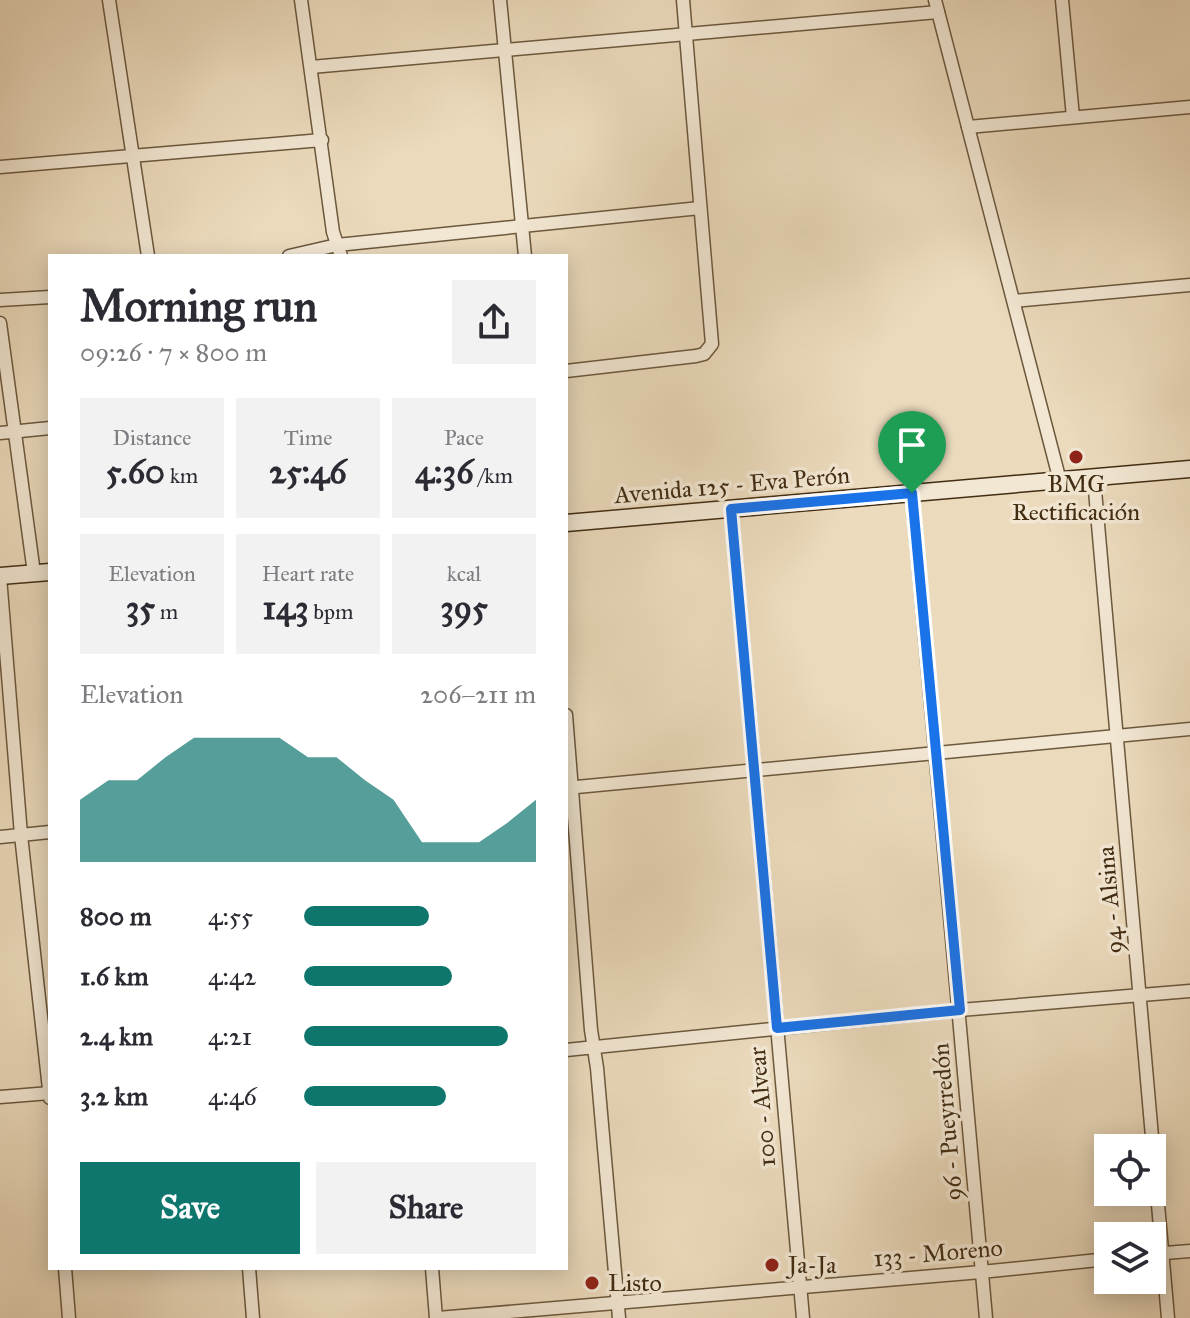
<!DOCTYPE html>
<meta charset="utf-8">
<style>
:root{--surface:#fff;--page:#f2f2f3;--text:#2b2b33;--muted:#7c7c81;--accent:#0f766e}
body{margin:0;font-family:"IM FELL Great Primer",serif;background:var(--page);color:var(--text);height:100vh;display:flex;flex-direction:column;font-size:30px;white-space:nowrap}
*{box-sizing:border-box;margin:0}
p{font-size:26px;color:var(--muted)}
.icon{flex:none;width:44px;height:44px;fill:none;stroke:currentColor;stroke-width:2;stroke-linecap:round;stroke-linejoin:round}
.map{position:relative;flex:1;overflow:hidden}
.sheet{position:absolute;left:48px;top:254px;width:520px;height:1016px;display:flex;flex-direction:column;background:var(--surface);border-radius:0px;box-shadow:0 4px 20px #0003}
.sheet>*{flex:none}
.fabs{position:absolute;left:1094px;top:1134px;display:grid;gap:16px}
.fabs a{display:grid;place-items:center;width:72px;height:72px;border-radius:0px;background:var(--surface);box-shadow:0 4px 20px #0003;font-size:40px}
.pin{position:absolute;display:grid;place-items:center;width:68px;height:68px;color:#fff;margin:-82px -34px;border-radius:50% 50% 50% 0;rotate:-45deg;box-shadow:0 0 8px #0007}
.pin .icon{rotate:45deg}
.round{display:grid;place-items:center;flex:none;width:84px;height:84px;border-radius:0px;background:var(--page)}
.head{display:flex;align-items:center;justify-content:space-between;height:136px;padding:0 32px}
h1{font-size:44px;font-weight:700;line-height:60px}
.metrics{display:grid;grid-template-columns:repeat(3,1fr);gap:12px;height:136px;padding:8px 32px}
.metrics div{display:grid;align-content:center;border-radius:0px;background:var(--page);text-align:center}
.metrics b{font-size:34px;font-weight:700}
.metrics small{font-size:22px;font-weight:400}
.metrics p{font-size:22px}
.chart{height:224px;padding:16px 32px}
.chart p{display:flex;justify-content:space-between}
.chart svg{width:100%;height:144px;margin-top:8px;fill:var(--accent);opacity:.7}
.cta{display:flex;gap:16px;margin-top:auto;padding:16px 32px}
.cta a{flex:1;height:92px;border-radius:0px;background:var(--accent);color:#fff;font-size:32px;font-weight:700;line-height:92px;text-align:center}
.cta a+a{background:var(--page);color:var(--text)}
ul{padding:0 32px;list-style:none;font-size:26px}
li{display:grid;grid-template-columns:128px 96px 1fr;align-items:center;height:60px}
li i{height:20px;border-radius:10px;background:var(--accent)}
.map>svg:first-child{display:block}
.lines{fill:none;stroke-linecap:round;stroke-linejoin:round}
.street-casing{stroke:#6c583d;stroke-width:15}
.secondary-casing{stroke:#422d13;stroke-width:19}
.street{stroke:#f2e7d3;stroke-width:12}
.secondary{stroke:#f2e7d3;stroke-width:16}
.route-casing{stroke:#fff;stroke-width:16}
.route{stroke:#1a73e8;stroke-width:10}
.poi-dot{fill:#8f2418;stroke:#f2e7d3;stroke-width:3}
.labels{text-anchor:middle;stroke-width:7;stroke-linejoin:round;paint-order:stroke}
.poi-label{font-size:24px;fill:#422d13;stroke:#f2e7d3;text-anchor:start}
.street-label{font-size:24px;fill:#422d13;stroke:#f2e7d3}
</style>
<div class="map">
<svg width="1190" height="1318" viewBox="0 0 1190 1318">
<rect width="100%" height="100%" fill="#ebdabc"/>
<filter id="stains"><feTurbulence type="fractalNoise" baseFrequency=".0025" numOctaves="4"/><feColorMatrix values="0 0 0 0 .2 0 0 0 0 .09 0 0 0 0 .02 0 0 0 .5 -.17"/></filter>
<radialGradient id="worn" r=".72"><stop offset=".6" stop-color="#630" stop-opacity="0"/><stop offset="1" stop-color="#630" stop-opacity=".3"/></radialGradient>
<g class="lines">
<defs>
<g id="street">
<path d="M109 0 148 256"/>
<path d="M301 0 333 232 341 256"/>
<path d="M500 0 525 256"/>
<path d="M935 0 1060 481"/>
<path d="M1062 0 1073 117"/>
<path d="M311 67 938 12"/>
<path d="M968 127 1190 107"/>
<path d="M0 167 322 140"/>
<path d="M289 256 337 245 700 208"/>
<path d="M0 300 50 297"/>
<path d="M1014 301 1190 285"/>
<path d="M0 323 34 573"/>
<path d="M566 371 696 356 704 354 712 344 683 0"/>
<path d="M0 433 50 428"/>
<path d="M1094 479 1168 1318"/>
<path d="M912 493 986 1318"/>
<path d="M731 509 803 1318"/>
<path d="M0 577 21 835 50 1098"/>
<path d="M566 715 591 1030 597 1068 619 1318"/>
<path d="M566 788 1190 729"/>
<path d="M0 837 50 832"/>
<path d="M566 1050 960 1010 1190 991"/>
<path d="M0 1097 50 1093"/>
<path d="M1152 1254 1190 1251"/>
<path d="M65 1268 69 1318"/>
<path d="M249 1268 253 1318"/>
<path d="M432 1268 436 1318"/>
<path d="M438 1318 981 1272 1108 1259"/>
</g>
<g id="secondary">
<path d="M566 523 1190 469"/>
<path d="M0 576 50 572"/>
</g>
</defs>
<use href="#street" class="street-casing"/>
<use href="#secondary" class="secondary-casing"/>
<use href="#street" class="street"/>
<use href="#secondary" class="secondary"/>
</g>
<g class="lines">
<defs>
<path id="route" d="M912 493 960 1010 777 1028 731 509Z"/>
</defs>
<use href="#route" class="route-casing"/>
<use href="#route" class="route"/>
</g>
<g class="poi-dot">
<circle cx="1076" cy="457" r="8"/>
<circle cx="772" cy="1265" r="8"/>
<circle cx="592" cy="1283" r="8"/>
</g>
<g class="labels">
<g class="poi-label">
<text x="1076" y="492" text-anchor="middle">BMG<tspan x="1076" dy="28">Rectificación</tspan></text>
<text x="788" y="1273">Ja-Ja</text>
<text x="608" y="1291">Listo</text>
</g>
<g class="street-label">
<text transform="translate(732 485) rotate(-5)" y="8">Avenida 125 - Eva Perón</text>
<text transform="translate(1110 900) rotate(-95)" y="8">94 - Alsina</text>
<text transform="translate(762 1107) rotate(-95)" y="8">100 - Alvear</text>
<text transform="translate(947 1122) rotate(-95)" y="8">96 - Pueyrredón</text>
<text transform="translate(938 1253) rotate(-5)" y="8">133 - Moreno</text>
</g>
</g>
<rect width="100%" height="100%" filter="url(#stains)"/>
<rect width="100%" height="100%" fill="url(#worn)"/>
</svg>
<div class="fabs">
<a><svg class="icon" aria-label="locate" viewBox="0 0 24 24"><circle cx="12" cy="12" r="6"/><path d="M12 2v4M12 18v4M2 12h4M18 12h4"/></svg></a>
<a><svg class="icon" aria-label="layers" viewBox="0 0 24 24"><path d="M12 4l9 5-9 5-9-5zM3 14l9 5 9-5"/></svg></a>
</div>
<div class="pin" style="left:912px;top:493px;background:#1e9e55"><svg class="icon" aria-label="arrive" viewBox="0 0 24 24"><path d="M6 21V4h12l-3 4 3 4H6"/></svg></div>
<section class="sheet">
<div class="head"><div><h1>Morning run</h1><p>09:26 · 7 × 800 m</p></div><a class="round"><svg class="icon" aria-label="share" viewBox="0 0 24 24"><path d="M12 15V3M7 8l5-5 5 5M5 13v7h14v-7"/></svg></a></div>
<div class="metrics">
<div><p>Distance</p><b>5.60<small> km</small></b></div>
<div><p>Time</p><b>25:46</b></div>
<div><p>Pace</p><b>4:36<small> /km</small></b></div>
</div>
<div class="metrics">
<div><p>Elevation</p><b>35<small> m</small></b></div>
<div><p>Heart rate</p><b>143<small> bpm</small></b></div>
<div><p>kcal</p><b>395</b></div>
</div>
<div class="chart"><p><span>Elevation</span>206–211 m</p>
<svg viewBox="0 0 160 44" preserveAspectRatio="none"><path d="M0 44V25L10 19L20 19L30 12L40 6L50 6L60 6L70 6L80 12L90 12L100 19L110 25L120 38L130 38L140 38L150 32L160 25V44z"/></svg>
</div>
<ul>
<li><b>800 m</b>4:55<i style="width:54%"></i></li>
<li><b>1.6 km</b>4:42<i style="width:64%"></i></li>
<li><b>2.4 km</b>4:21<i style="width:88%"></i></li>
<li><b>3.2 km</b>4:46<i style="width:61%"></i></li>
</ul>
<div class="cta"><a>Save</a><a>Share</a></div>
</section>
</div>
